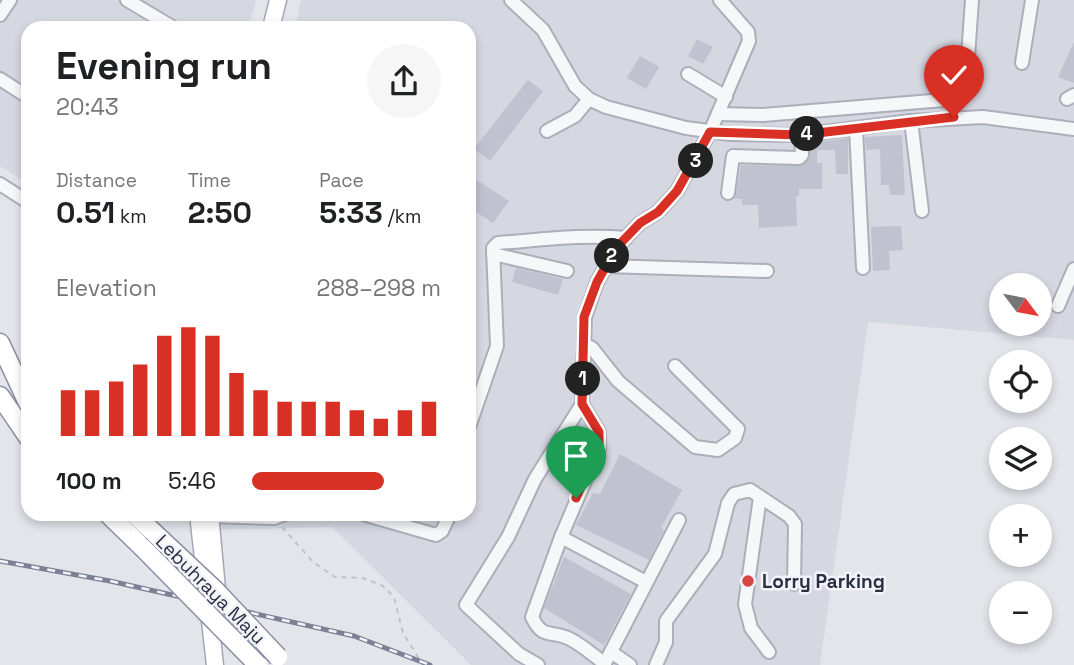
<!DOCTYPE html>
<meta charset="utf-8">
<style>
:root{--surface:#fff;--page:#f6f6f6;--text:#202124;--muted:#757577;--accent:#d93025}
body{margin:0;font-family:"Space Grotesk",sans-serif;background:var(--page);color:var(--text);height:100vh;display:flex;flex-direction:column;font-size:26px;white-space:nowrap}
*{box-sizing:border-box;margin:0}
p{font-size:23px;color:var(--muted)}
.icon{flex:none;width:38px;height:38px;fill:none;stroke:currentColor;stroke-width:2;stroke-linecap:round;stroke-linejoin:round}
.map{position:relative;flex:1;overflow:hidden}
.details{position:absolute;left:21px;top:21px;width:455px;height:500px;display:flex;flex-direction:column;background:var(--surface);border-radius:21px;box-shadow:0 4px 10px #0003}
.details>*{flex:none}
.needle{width:46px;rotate:122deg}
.fabs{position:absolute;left:989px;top:273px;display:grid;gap:14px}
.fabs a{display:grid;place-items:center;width:63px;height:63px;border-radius:50%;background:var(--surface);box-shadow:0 4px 10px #0003;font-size:35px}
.pin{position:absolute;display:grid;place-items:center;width:60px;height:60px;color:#fff;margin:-72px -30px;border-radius:50% 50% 50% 0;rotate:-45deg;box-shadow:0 0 7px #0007}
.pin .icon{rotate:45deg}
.km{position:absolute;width:35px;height:35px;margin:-18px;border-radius:50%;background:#222;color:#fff;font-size:19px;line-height:35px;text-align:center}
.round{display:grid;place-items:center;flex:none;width:74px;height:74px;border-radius:37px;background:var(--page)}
.headline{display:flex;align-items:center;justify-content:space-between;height:119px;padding:0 35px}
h1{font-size:38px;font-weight:700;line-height:52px}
.figures{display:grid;grid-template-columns:repeat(3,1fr);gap:10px;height:119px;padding:7px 35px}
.figures div{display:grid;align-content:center}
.figures b{font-size:30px;font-weight:700}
.figures small{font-size:19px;font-weight:400}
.figures p{font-size:19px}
.chart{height:196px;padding:14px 35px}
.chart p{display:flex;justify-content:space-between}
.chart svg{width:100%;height:126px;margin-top:7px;stroke:var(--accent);stroke-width:6}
ul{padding:0 35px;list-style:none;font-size:23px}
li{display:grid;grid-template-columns:112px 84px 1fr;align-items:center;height:52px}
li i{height:18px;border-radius:9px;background:var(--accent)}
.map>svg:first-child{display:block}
.built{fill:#d5d7e1;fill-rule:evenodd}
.building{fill:#c0c3cf}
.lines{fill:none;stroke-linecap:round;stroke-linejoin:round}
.minor-casing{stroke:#acaeb9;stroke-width:16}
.major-casing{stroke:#a2a7b8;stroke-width:19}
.highway-casing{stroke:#8a8fa3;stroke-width:21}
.path{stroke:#c1c3ca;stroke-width:2;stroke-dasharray:5 5;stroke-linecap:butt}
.minor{stroke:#f6f7f9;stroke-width:12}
.major{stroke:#fff;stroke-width:16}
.highway{stroke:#fff;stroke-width:18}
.rail-casing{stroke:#7c8196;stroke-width:5}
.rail{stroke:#f3f4f9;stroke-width:2.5;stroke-dasharray:8;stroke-linecap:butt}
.highway-bridge-casing{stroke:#8a8fa3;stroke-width:21;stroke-linecap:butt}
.highway-bridge{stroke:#fff;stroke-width:18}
.route-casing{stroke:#fff;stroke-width:14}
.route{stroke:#d93025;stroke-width:9}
.poi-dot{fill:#d44745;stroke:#f3f4f9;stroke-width:2.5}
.labels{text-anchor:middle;stroke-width:5;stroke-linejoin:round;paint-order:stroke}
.poi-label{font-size:19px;font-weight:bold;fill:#2a2f44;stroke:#f3f4f9;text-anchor:start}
.street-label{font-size:19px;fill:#2a2f44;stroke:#f3f4f9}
</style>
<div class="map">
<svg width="1074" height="665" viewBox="0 0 1074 665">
<rect width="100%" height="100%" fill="#e3e5eb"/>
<g class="built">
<path d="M0 0H255L256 1 248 28H28V184L0 166Z"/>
<path d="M301 0H1074V340L868 322 820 665H471L332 527 217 530 215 515 469 514V28H295ZM1001 285H1040V324H1001Z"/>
</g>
<g class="building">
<path d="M697 39 713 47 703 64 688 56Z"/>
<path d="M1074 42V83L1058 77Z"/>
<path d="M640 56 659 67 646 89 627 78Z"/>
<path d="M528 80 543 91 490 161 474 149Z"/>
<path d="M902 135 905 195H890L889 185H881L880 149 866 150 865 137Z"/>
<path d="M848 138V174H836L835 150H817V163H822V189H799V196H796L797 226 759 228 758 205H742V199H735L741 165 802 166 810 158V143Z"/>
<path d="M469 175 509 201 493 223 469 207Z"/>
<path d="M901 226 903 250 889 251 890 270 873 271 871 227Z"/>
<path d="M516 268 563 279 558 295 512 282Z"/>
<path d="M620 454 682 490 661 528 664 530 649 560 576 525 593 493 600 494Z"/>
<path d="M564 557 631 594 604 645 544 608Z"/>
</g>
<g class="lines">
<defs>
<g id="minor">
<path d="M127 0 174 28"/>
<path d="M511 0 543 30 575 86 589 99 606 107 686 128 731 134 801 135 911 121 983 117 1074 129"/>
<path d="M0 15 10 0"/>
<path d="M1022 63 1032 0"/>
<path d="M688 74 726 97"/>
<path d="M0 79 28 97"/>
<path d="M1067 99 1074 95"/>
<path d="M718 114 763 115 956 99 966 85 972 0"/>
<path d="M911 121 922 211"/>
<path d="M856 129 863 268"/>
<path d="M547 131 575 116 589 99"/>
<path d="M0 184 28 202"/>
<path d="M728 193 733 156 799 158 802 155 801 135"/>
<path d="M493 254 567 271"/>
<path d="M606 266 767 271"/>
<path d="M1058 306 1074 269"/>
<path d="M584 344 592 348 618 381 695 447 718 450 735 438 738 429 675 366"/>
<path d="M582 404 599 432V448L561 537 532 617C543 640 550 630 568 638 581 644 593 655 605 664"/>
<path d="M469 427 497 346 493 248 498 243C540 240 584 234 626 238"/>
<path d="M760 497 745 604 751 628 769 652"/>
<path d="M363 514 436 535 442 531 450 514"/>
<path d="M210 516 274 518 285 514"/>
<path d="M561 537 646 582"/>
<path d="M611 652 630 665"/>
<path d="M538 665 519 654 466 605 508 537 535 479 582 404 585 317 597 282 616 248 640 223 658 212 677 191 710 132 749 41 748 32 720 0"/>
<path d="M604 665 679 520"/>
<path d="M656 665 666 642V621L715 554 728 503 734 494 750 490 789 516 795 524 794 584"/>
</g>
<g id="major">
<path d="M271 28 278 0"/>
<path d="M198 514 215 665"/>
<path d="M210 514 217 589"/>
</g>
<g id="highway">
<path d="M0 343 28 403"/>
<path d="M0 396 28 437"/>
<path d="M108 514 142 547"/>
<path d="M134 514 152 531"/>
</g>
</defs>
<use href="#minor" class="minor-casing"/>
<use href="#major" class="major-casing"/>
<use href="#highway" class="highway-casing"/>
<path class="path" d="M282 527 313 562 335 577 363 578 383 586 394 597 403 633 423 665"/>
<use href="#minor" class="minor"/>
<use href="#major" class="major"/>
<use href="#highway" class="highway"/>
<defs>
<path id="rail" d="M0 561 110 581 354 636 430 665"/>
</defs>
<use href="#rail" class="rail-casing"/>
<use href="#rail" class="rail"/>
<defs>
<g id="highway-bridge">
<path d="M152 531 215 590 278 657"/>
<path d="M142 547 258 665"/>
</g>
</defs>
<use href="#highway-bridge" class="highway-bridge-casing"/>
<use href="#highway-bridge" class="highway-bridge"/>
</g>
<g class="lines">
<defs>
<path id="route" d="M576 498 599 448V432L582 404 584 317 597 282 616 248 640 223 658 212 677 191 710 132 800 135 954 117"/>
</defs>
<use href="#route" class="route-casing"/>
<use href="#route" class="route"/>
</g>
<circle class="poi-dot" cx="748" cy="581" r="7"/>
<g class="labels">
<g class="poi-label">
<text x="762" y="588">Lorry Parking</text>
</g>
<g class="street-label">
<text transform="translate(211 589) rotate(45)" y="7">Lebuhraya Maju</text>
</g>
</g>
</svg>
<div class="fabs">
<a><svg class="needle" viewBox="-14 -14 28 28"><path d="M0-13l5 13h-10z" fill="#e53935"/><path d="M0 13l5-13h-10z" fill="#757577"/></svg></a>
<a><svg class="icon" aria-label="locate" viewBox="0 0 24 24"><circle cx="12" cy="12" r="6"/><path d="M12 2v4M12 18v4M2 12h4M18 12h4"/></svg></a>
<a><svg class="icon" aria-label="layers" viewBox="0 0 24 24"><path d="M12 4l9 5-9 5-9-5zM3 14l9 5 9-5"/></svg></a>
<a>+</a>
<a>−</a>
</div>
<div class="pin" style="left:576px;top:498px;background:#1e9e55"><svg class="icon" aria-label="arrive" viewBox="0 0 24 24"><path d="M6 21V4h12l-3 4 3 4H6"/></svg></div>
<div class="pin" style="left:954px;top:117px;background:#d93025"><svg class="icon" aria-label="check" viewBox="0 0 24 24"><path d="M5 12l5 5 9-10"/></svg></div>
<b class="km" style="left:583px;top:379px">1</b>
<b class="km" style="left:612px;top:256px">2</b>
<b class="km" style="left:696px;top:161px">3</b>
<b class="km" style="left:807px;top:134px">4</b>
<section class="details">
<div class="headline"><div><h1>Evening run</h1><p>20:43</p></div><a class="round"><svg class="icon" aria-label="share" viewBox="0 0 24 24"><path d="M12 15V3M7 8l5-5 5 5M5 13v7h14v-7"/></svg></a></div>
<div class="figures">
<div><p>Distance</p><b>0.51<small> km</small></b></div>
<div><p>Time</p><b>2:50</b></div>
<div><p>Pace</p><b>5:33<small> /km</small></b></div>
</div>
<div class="chart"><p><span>Elevation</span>288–298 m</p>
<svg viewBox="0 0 160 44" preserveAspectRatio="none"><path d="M5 44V28M15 44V28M25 44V25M35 44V19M45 44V9M55 44V6M65 44V9M75 44V22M85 44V28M95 44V32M105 44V32M115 44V32M125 44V35M135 44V38M145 44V35M155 44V32"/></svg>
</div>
<ul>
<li><b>100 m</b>5:46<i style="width:70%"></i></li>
</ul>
</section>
</div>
